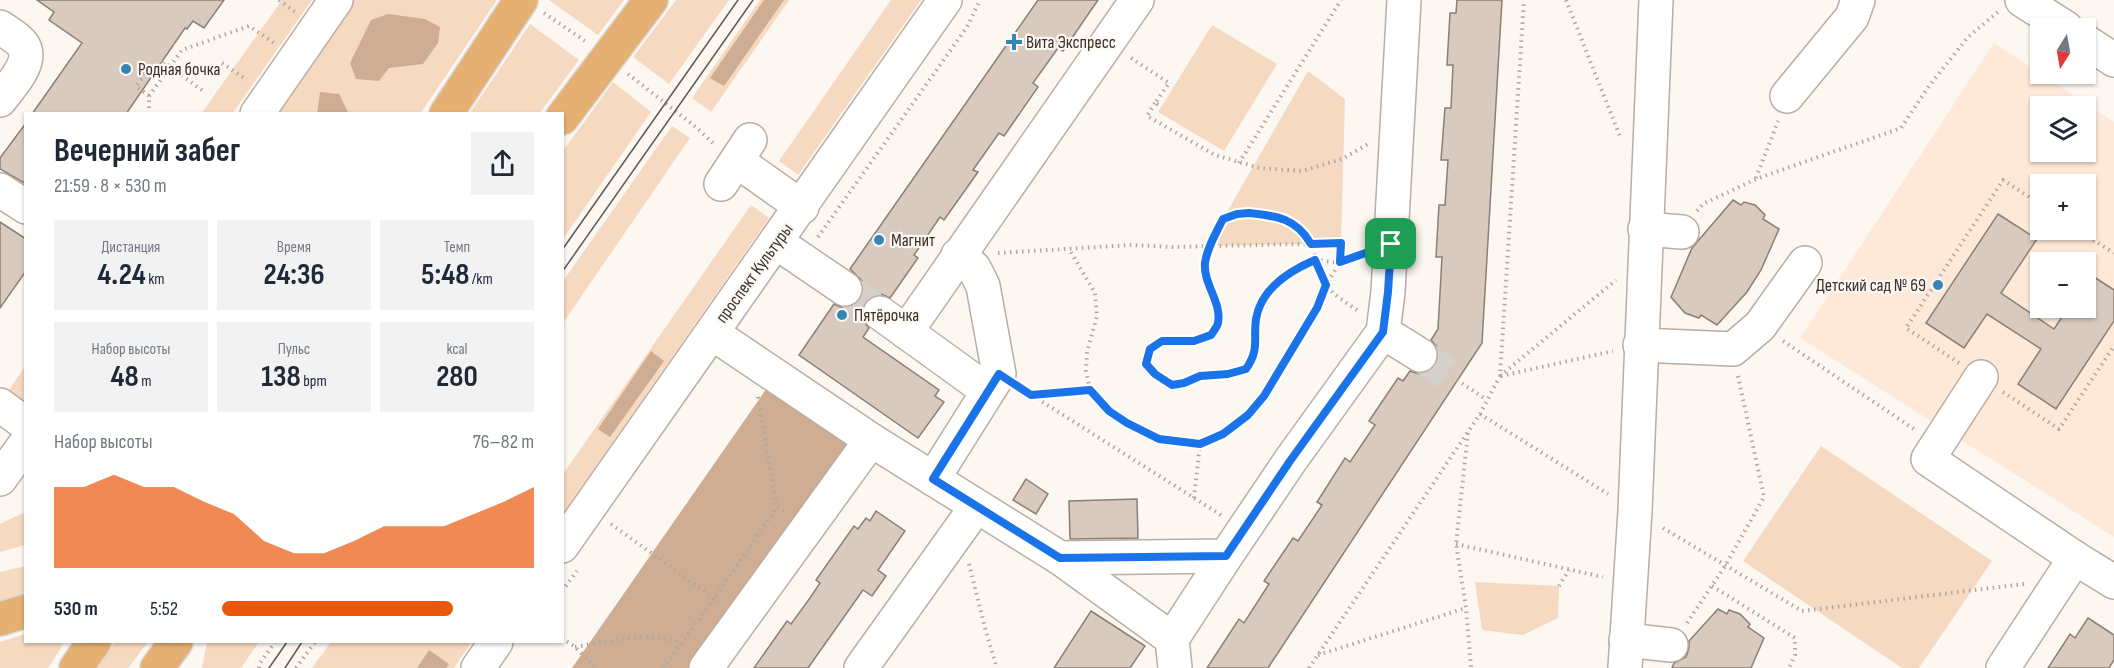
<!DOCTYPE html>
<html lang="ru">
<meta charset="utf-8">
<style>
:root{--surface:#fff;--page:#f2f2f3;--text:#1f2937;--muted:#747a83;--accent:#ea580c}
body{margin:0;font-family:"Sofia Sans Condensed",sans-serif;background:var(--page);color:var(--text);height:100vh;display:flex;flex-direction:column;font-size:22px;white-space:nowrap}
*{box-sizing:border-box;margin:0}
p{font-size:20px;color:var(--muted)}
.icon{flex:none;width:33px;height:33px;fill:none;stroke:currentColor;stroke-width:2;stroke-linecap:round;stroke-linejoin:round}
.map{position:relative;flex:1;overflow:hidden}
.sheet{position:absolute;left:24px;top:112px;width:540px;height:531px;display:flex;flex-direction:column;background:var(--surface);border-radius:0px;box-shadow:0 2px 4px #0004}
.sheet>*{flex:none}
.needle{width:39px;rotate:191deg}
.controls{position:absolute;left:2030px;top:18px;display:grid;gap:12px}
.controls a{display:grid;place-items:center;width:66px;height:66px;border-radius:0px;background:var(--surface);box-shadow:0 2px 4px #0004;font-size:30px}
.pin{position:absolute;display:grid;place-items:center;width:51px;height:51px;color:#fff;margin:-26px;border-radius:12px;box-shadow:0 3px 9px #0006}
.round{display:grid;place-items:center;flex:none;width:63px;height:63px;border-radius:0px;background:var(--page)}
.head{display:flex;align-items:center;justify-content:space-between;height:102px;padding:0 30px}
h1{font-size:33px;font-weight:700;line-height:45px}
.stats{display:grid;grid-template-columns:repeat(3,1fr);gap:9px;height:102px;padding:6px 30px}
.stats div{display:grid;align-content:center;border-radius:0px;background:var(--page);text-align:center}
.stats b{font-size:30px;font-weight:700}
.stats small{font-size:16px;font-weight:400}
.stats p{font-size:16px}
.chart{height:168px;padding:12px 30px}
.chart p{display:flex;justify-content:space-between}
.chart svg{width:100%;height:108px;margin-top:6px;fill:var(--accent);opacity:.7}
ul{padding:0 30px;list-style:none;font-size:20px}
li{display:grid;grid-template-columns:96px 72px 1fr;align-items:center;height:45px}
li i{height:15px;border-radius:8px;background:var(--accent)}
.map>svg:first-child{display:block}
.built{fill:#fee9d8;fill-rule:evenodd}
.green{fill:#f6d9c1}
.forest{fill:#cead92}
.building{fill:#d8cabe;stroke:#8c7f74;stroke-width:1.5}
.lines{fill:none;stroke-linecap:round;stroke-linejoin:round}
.minor-tunnel{stroke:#d6d0cb;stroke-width:33;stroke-dasharray:33 16;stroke-linecap:butt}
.minor-casing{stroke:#bbada2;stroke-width:36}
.major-casing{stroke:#d7d6d5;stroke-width:36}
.path{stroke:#aea8a3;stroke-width:4;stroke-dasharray:1.5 4.5;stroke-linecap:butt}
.minor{stroke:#fff;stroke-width:33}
.major{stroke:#e6b072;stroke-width:33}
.tram{stroke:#5e5854;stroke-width:1.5}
.route-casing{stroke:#fff;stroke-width:12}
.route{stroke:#1a73e8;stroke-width:8}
.poi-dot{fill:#3784b6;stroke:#fdf7f2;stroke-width:2}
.labels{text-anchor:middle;stroke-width:4.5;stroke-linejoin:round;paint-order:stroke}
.poi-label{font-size:18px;fill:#38322e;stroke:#fdf7f2;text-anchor:start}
.street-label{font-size:18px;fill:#38322e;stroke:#fdf7f2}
</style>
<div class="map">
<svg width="2114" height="668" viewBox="0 0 2114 668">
<rect width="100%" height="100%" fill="#fdf7f2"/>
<path class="built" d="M1994 43 2114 122V537L1800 338ZM2040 106H2085V152H2040ZM2040 184H2085V230H2040ZM2040 262H2085V308H2040Z"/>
<g class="green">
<path d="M282 0H312L232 114H201Z"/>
<path d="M353 0H497L420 114H273Z"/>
<path d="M549 0H624L598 35Z"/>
<path d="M676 0H729L669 84 633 57Z"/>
<path d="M760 0H789L711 112 692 98Z"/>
<path d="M891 0H921L798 175 779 161Z"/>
<path d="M530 24 579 60 539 114H469Z"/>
<path d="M1212 25 1277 64 1224 151 1158 112Z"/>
<path d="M1308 71 1345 99 1341 243 1210 246 1223 219Z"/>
<path d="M613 82 651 112 563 239V151Z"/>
<path d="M672 126 690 138 563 323V281Z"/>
<path d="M751 205 769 218 563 513V474Z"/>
<path d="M25 366V401L9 390Z"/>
<path d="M1821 446 1992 561 1919 668H1902L1743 561Z"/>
<path d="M25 512V545L0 552V524Z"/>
<path d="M25 566V600L0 608V572Z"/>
<path d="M1475 582 1559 586 1558 618 1523 635 1482 630Z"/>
<path d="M25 634 26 642H62L61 648 48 668H0V642Z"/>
<path d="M114 642H148L128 668H98Z"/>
<path d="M207 642H259L241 668H202Z"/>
<path d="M331 642H468L470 644 454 668H312Z"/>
</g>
<g class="forest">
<path d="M764 0H784L724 86 710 78Z"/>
<path d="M388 14 425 19 440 27 438 43 423 64 389 68 379 81 356 79 350 63 371 20Z"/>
<path d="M320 92 339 94 349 114H317Z"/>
<path d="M651 351 664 361 610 437 598 429Z"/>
<path d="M769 385 854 442 692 668H572Z"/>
<path d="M429 650 449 664 446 668H417Z"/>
</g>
<g class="building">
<path d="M37 0H224L204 28 193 21 187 29 185 28 126 114H32L82 43 49 20 54 12Z"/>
<path d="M1038 0H1098L1063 51 1058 48 1033 83 1038 87 1004 136 999 133 973 170 978 172 944 220 940 217 914 255 918 258 890 298 881 294 873 296 865 302 861 311 863 320 869 328 863 337 939 390 935 396 944 402 918 438 799 355 834 304 843 308 853 306 861 299 864 290 862 281 850 269Z"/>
<path d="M1457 0H1502L1482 343 1268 668H1207L1239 619 1244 623 1269 584 1264 581 1293 538 1298 541 1322 505 1317 502 1345 458 1350 462 1375 425 1369 421 1398 378 1403 381 1410 371 1419 374 1428 372 1436 364 1439 355 1437 347 1431 340 1438 329 1442 257H1436L1438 222 1439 205H1445L1448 160H1441L1445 108H1451L1453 65H1447L1450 13H1456Z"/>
<path d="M26 123V184L0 169V158Z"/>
<path d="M1733 200 1741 205 1744 202 1755 205 1765 215 1763 219 1779 229 1761 270 1747 292 1717 325 1701 315 1699 318 1685 313 1671 297 1692 248Z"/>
<path d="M1998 214 2037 239 2001 293 2054 329 2068 308H2085V271L2114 290V321L2056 409 2018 384 2041 349 1987 314 1964 348 1926 323Z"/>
<path d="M0 222 26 239V271L0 308Z"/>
<path d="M1026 479 1048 494 1036 514 1013 500Z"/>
<path d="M1137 499 1138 538 1070 539 1069 501Z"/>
<path d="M876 511 905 531 878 570 886 576 872 596 863 590 808 668H754L787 621 791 624 810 598 820 583 816 580 854 526 858 529 866 518 870 521Z"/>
<path d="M1718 609 1727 614 1729 610 1740 614 1750 624 1748 627 1764 638 1751 668H1672L1674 663 1686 657 1689 648V641Z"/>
<path d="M1091 611 1145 646 1130 668H1054Z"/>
<path d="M2088 618 2114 635V660L2109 668H2048L2070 634 2075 638Z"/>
</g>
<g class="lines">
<g class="minor-tunnel">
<path d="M845 289 880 313"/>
<path d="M1420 355 1457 380"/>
</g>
<defs>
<g id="minor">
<path d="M2022 0 2066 28"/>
<path d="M0 27C7 32 18 38 23 45 34 63 10 86 0 100"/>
<path d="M2085 41 2114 60"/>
<path d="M1787 96 1852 17 1858 0"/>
<path d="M257 114 336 0"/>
<path d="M737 161 802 207"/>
<path d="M721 184 750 140"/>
<path d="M0 190 26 207"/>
<path d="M1645 229 1682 232"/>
<path d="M776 242 845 289"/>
<path d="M880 313 988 391"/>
<path d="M906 332 1137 0"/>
<path d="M1383 332 1420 355"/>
<path d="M712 333 871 440 1060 558 1226 556 1290 461 1383 332 1388 292 1404 0"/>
<path d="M1640 345 1733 349 1760 326 1805 263"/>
<path d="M1981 377 1928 459 2075 558"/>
<path d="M0 405 26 424"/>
<path d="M0 479 26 443"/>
<path d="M933 479 999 374 983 286 974 268 958 255"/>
<path d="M562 546 945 0"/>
<path d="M1060 558 1172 639 1226 556"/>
<path d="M1172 639 1175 668"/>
<path d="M1626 640 1671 645"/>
<path d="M478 668 496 642"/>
<path d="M706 668 871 440"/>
<path d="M861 668 976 507"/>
<path d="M1625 668 1635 511 1656 0"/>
<path d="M2003 668 2075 558 2114 582"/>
</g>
<g id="major">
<path d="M446 114 521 0"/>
<path d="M562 118 651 0"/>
<path d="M0 619 26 611"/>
<path d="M76 668 94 642"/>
<path d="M157 668 176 642"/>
</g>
</defs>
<use href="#minor" class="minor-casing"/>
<use href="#major" class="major-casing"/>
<g class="path">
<path d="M279 0 295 12"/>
<path d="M1566 0 1621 139"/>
<path d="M544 13 585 41"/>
<path d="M1131 58 1169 83 1155 103 1161 106"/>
<path d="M162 61 203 91"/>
<path d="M222 63 247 80"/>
<path d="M628 74 697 128 715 145"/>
<path d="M149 96 136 86 148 70 156 75 165 63"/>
<path d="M1155 103 1147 116 1215 155 1260 168 1302 171 1342 159 1368 144"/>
<path d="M149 114V96L182 50 249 26 274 43"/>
<path d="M1239 163 1341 0"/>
<path d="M1756 178 1778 121"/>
<path d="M1697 211 1703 204 1756 179 1901 128 1929 86 1968 37 1998 12"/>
<path d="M2078 230 2114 253"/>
<path d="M818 237 967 27 980 0"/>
<path d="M998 253 1131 245 1173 247 1341 243 1340 262 1326 285 1318 308 1264 396 1248 415 1223 434 1200 444 1159 439 1127 423 1109 411 1090 390 1086 371 1087 352 1097 316 1095 293 1069 249"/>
<path d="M1357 310C1347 303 1331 294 1325 283 1318 270 1316 256 1310 243 1296 212 1251 209 1223 219 1216 233 1208 248 1205 263 1203 284 1222 302 1218 323 1217 327 1213 332 1211 335L1194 341H1162L1150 349 1146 364 1155 374 1172 385 1184 383 1200 376 1228 374 1246 369C1258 353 1254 338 1256 320 1259 296 1293 262 1316 260 1324 260 1332 263 1340 262 1347 261 1355 257 1362 255"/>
<path d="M1783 341 1914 429"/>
<path d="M1959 363 1906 328 2003 180 2040 204"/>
<path d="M1500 376 1616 280"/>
<path d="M1501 376 1613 351"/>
<path d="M1457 380 1487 400"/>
<path d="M1022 389 1221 515"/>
<path d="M2003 392 2059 429 2114 346"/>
<path d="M1031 395 1090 390"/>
<path d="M758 397 777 507"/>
<path d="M1480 414 1608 494"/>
<path d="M1468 433 1456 544 1466 608 1471 668"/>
<path d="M1194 498 1200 444"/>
<path d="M611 524 715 599"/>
<path d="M1663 528 1802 611 2024 584"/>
<path d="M1456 544 1603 577"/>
<path d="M969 564 986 632 997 668"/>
<path d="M1559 586 1569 570"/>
<path d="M1712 586 1795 638V655L1789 668"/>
<path d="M562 591 577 571"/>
<path d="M1687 623 1725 566 1764 497 1738 376"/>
<path d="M562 638 575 647 596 668"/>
<path d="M575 647C615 640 641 632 682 642"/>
<path d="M1318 655 1466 608"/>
<path d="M259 668 260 663 275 642"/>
<path d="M296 668 315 642"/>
<path d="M663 668 714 599 777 507 785 512"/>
<path d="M1309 668 1480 414 1500 376 1524 0"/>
</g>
<use href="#minor" class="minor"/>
<use href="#major" class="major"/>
<g class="tram">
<path d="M562 250 738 0"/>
<path d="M562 272 753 0"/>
<path d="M269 668 287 642"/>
<path d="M285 668 302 642"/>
</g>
</g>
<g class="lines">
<defs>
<path id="route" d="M1249 213C1277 216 1296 218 1311 244L1341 243 1340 262 1391 244 1388 292 1383 332 1290 461 1226 556 1060 558 933 479 999 374 1031 395 1090 390 1109 411 1127 423 1159 439 1200 444 1223 434 1248 415 1264 396 1317 308 1326 285 1315 260C1289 271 1261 289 1256 319 1253 339 1260 349 1246 369L1228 374 1200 376 1184 383 1172 385 1155 374 1146 364 1150 349 1162 341H1194L1211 335C1213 332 1217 327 1218 323 1222 302 1203 284 1205 263 1207 248 1216 233 1223 219L1237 214Z"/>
</defs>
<use href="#route" class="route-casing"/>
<use href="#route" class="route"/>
</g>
<g class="poi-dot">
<path d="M1011 33h6v6h6v6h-6v6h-6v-6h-6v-6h6z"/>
<circle cx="126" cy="69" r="6"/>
<circle cx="879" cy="240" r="6"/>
<circle cx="1938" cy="285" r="6"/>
<circle cx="842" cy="315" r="6"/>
</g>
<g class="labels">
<g class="poi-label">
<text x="1026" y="48">Вита Экспресс</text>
<text x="138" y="75">Родная бочка</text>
<text x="891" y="246">Магнит</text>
<text x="1926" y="291" text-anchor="end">Детский сад № 69</text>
<text x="854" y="321">Пятёрочка</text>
</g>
<g class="street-label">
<text transform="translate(754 273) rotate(-54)" y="6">проспект Культуры</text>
</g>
</g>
</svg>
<div class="controls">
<a><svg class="needle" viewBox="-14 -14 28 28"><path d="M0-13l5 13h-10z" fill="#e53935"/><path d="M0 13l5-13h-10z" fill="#747a83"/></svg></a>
<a><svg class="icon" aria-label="layers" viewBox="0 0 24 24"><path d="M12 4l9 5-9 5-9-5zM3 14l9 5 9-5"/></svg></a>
<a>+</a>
<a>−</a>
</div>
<div class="pin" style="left:1391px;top:244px;background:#1e9e55"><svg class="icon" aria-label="arrive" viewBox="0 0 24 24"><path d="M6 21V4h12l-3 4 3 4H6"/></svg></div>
<section class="sheet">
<div class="head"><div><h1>Вечерний забег</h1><p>21:59 · 8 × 530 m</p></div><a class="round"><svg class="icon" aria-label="share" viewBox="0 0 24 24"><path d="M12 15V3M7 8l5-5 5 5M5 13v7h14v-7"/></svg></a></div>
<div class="stats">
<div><p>Дистанция</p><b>4.24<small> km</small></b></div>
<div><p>Время</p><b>24:36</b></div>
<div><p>Темп</p><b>5:48<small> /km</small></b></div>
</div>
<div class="stats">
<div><p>Набор высоты</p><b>48<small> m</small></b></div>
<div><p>Пульс</p><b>138<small> bpm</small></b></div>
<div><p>kcal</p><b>280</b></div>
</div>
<div class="chart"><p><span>Набор высоты</span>76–82 m</p>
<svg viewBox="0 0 160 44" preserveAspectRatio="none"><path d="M0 44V11L10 11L20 6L30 11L40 11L50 17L60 22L70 33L80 38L90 38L100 33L110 27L120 27L130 27L140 22L150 17L160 11V44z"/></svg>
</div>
<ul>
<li><b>530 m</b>5:52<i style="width:74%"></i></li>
</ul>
</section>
</div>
